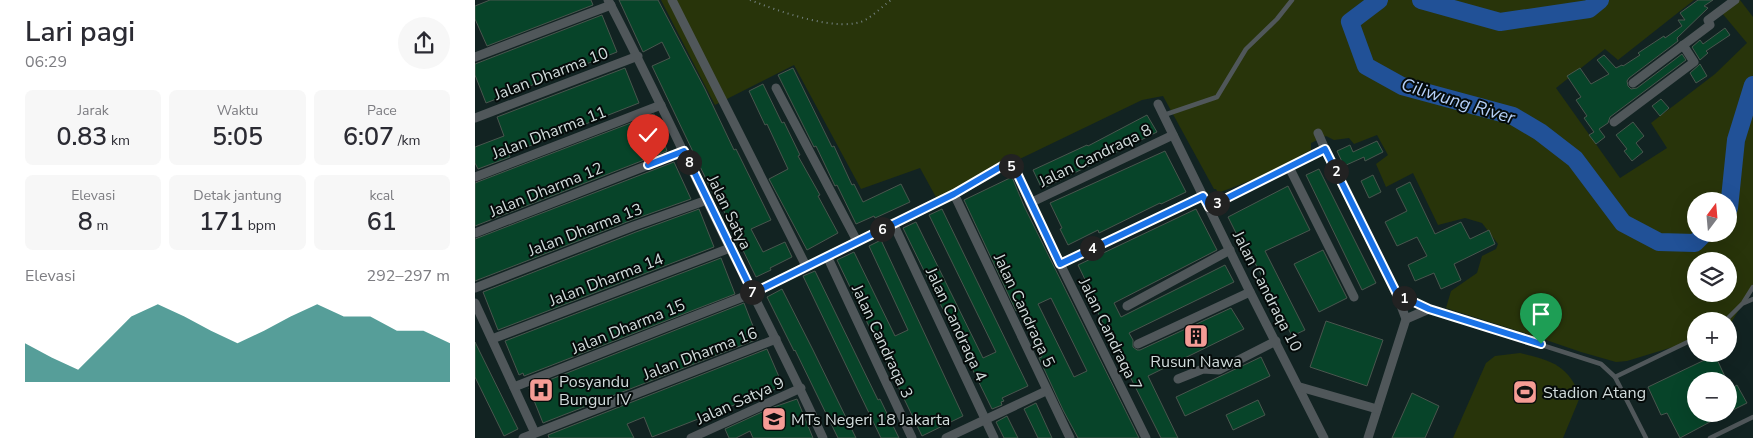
<!DOCTYPE html>
<html lang="id">
<meta charset="utf-8">
<style>
:root{--surface:#fff;--page:#f7f7f7;--text:#2b2b33;--muted:#7c7c81;--accent:#0f766e}
body{margin:0;font-family:"Nunito Sans",sans-serif;background:var(--page);color:var(--text);height:100vh;display:flex;flex-direction:column;font-size:19px;white-space:nowrap}
*{box-sizing:border-box;margin:0}
p{font-size:16px;color:var(--muted)}
.icon{flex:none;width:28px;height:28px;fill:none;stroke:currentColor;stroke-width:2;stroke-linecap:round;stroke-linejoin:round}
.map{position:relative;flex:1;overflow:hidden}
.sheet{display:flex;flex-direction:column;background:var(--surface);width:475px}
.sheet>*{flex:none}
.needle{width:32px;rotate:16deg}
.controls{position:absolute;left:1212px;top:192px;display:grid;gap:10px}
.controls a{display:grid;place-items:center;width:50px;height:50px;border-radius:50%;background:var(--surface);box-shadow:0 5px 20px #0002;font-size:25px}
.pin{position:absolute;display:grid;place-items:center;width:42px;height:42px;color:#fff;margin:-51px -21px;border-radius:50% 50% 50% 0;rotate:-45deg;box-shadow:0 0 5px #0007}
.pin .icon{rotate:45deg}
.km{position:absolute;width:25px;height:25px;margin:-12px;border-radius:50%;background:#222;color:#fff;font-size:14px;line-height:25px;text-align:center}
.round{display:grid;place-items:center;flex:none;width:52px;height:52px;border-radius:26px;background:var(--page)}
.head{display:flex;align-items:center;justify-content:space-between;height:85px;padding:0 25px}
h1{font-size:28px;font-weight:600;line-height:38px}
.figures{display:grid;grid-template-columns:repeat(3,1fr);gap:8px;height:85px;padding:5px 25px}
.figures div{display:grid;align-content:center;border-radius:8px;background:var(--page);text-align:center}
.figures b{font-size:25px;font-weight:600}
.figures small{font-size:14px;font-weight:400}
.figures p{font-size:14px}
.chart{height:140px;padding:10px 25px}
.chart p{display:flex;justify-content:space-between}
.chart svg{width:100%;height:90px;margin-top:5px;fill:var(--accent);opacity:.7}
main{display:flex;flex:1;min-height:0}
.map>svg:first-child{display:block}
.green{fill:#28340a;fill-rule:evenodd}
.lines{fill:none;stroke-linecap:round;stroke-linejoin:round}
.river{stroke:#215197;stroke-width:18}
.building{fill:#074429;stroke:#49564e;fill-rule:evenodd}
.path{stroke:#758382;stroke-width:2;stroke-dasharray:1 4;stroke-linecap:butt}
.service{stroke:#50575a;stroke-width:4.5}
.minor{stroke:#50575a;stroke-width:9}
.route-casing{stroke:#fff;stroke-width:10}
.route{stroke:#1a73e8;stroke-width:6}
.labels{text-anchor:middle;stroke-width:4;stroke-linejoin:round;paint-order:stroke}
.street-label{font-size:16px;fill:#d1dbdb;stroke:#050b0a}
.poi-label{font-size:16px;fill:#d1dbdb;stroke:#050b0a;text-anchor:start}
.water-label{font-size:18px;font-style:italic;fill:#b5cff7;stroke:#050b0a}
</style>
<main>
<section class="sheet">
<div class="head"><div><h1>Lari pagi</h1><p>06:29</p></div><a class="round"><svg class="icon" aria-label="share" viewBox="0 0 24 24"><path d="M12 15V3M7 8l5-5 5 5M5 13v7h14v-7"/></svg></a></div>
<div class="figures">
<div><p>Jarak</p><b>0.83<small> km</small></b></div>
<div><p>Waktu</p><b>5:05</b></div>
<div><p>Pace</p><b>6:07<small> /km</small></b></div>
</div>
<div class="figures">
<div><p>Elevasi</p><b>8<small> m</small></b></div>
<div><p>Detak jantung</p><b>171<small> bpm</small></b></div>
<div><p>kcal</p><b>61</b></div>
</div>
<div class="chart"><p><span>Elevasi</span>292–297 m</p>
<svg viewBox="0 0 160 44" preserveAspectRatio="none"><path d="M0 44V25L10 32L20 38L30 25L40 12L50 6L60 12L70 19L80 25L90 19L100 12L110 6L120 12L130 12L140 19L150 19L160 25V44z"/></svg>
</div>
</section>
<div class="map">
<svg width="1278" height="438" viewBox="0 0 1278 438">
<rect width="100%" height="100%" fill="#122322"/>
<g class="green">
<path d="M186 0H1219L1143 60 1130 49 1081 88 1145 178 1192 148 1176 123 1240 74 1272 43 1247 13 1265 0 1278 17V287L1254 326V321H1221V340L1152 361 1141 362 1106 352 1071 340 971 308 976 291 1002 273 1007 256 1021 249 1023 244 1007 223 990 218 963 225 938 173 911 187 901 164 913 155 902 135 879 144 874 138 859 140 851 136 836 143V150L790 175 743 193 741 189H739L688 96 667 100 462 199 445 168 386 189 319 65 240 105ZM1221 201H1254V234H1221ZM1221 261H1254V294H1221Z"/>
<path d="M1045 353C1075 360 1094 365 1105 397L1088 438H978L1011 363 1020 356Z"/>
</g>
<g class="lines">
<g class="river">
<path d="M904 0 875 22 891 66 927 86 1038 116 1065 132 1100 159 1148 223 1184 242 1220 243 1229 234"/>
<path d="M946 0 1025 22 1114 9 1125 0"/>
<path d="M1254 208 1261 140 1278 85"/>
</g>
</g>
<g class="building">
<path d="M15 0H116L118 5 12 46 0 19V6Z"/>
<path d="M144 0H183L230 89 259 150 261 149 296 220 276 229 288 252 310 242 317 257 295 268 296 270 281 277 244 201 242 202 177 66 195 58 187 42 168 52Z"/>
<path d="M1223 0H1238L1229 6 1233 8 1202 38 1203 41 1154 78 1152 81 1153 86 1156 89 1162 88 1207 54 1211 60 1135 117 1133 123 1124 129 1130 137 1121 144 1114 135 1119 132 1109 118 1112 116 1101 100 1106 97 1092 76 1105 68 1116 84 1134 74 1122 60 1129 55 1141 68 1147 65 1148 66 1165 55 1163 53 1189 36 1190 38 1207 26 1203 20H1210L1205 13Z"/>
<path d="M127 15 142 52 11 103 0 75V64Z"/>
<path d="M1250 28 1255 35 1231 51 1233 53 1225 60 1217 47 1225 40 1228 44Z"/>
<path d="M1225 64 1232 76 1221 83 1215 73Z"/>
<path d="M150 68 164 103 34 154 35 157 3 169 0 163V147L29 136 22 117Z"/>
<path d="M318 68 357 147 359 146 377 185 379 184 388 202 426 184 435 202 400 218 399 216 381 224 362 185 360 186 341 146 339 147 303 75Z"/>
<path d="M288 84 307 123 309 122 325 155 323 156 345 195 343 196 363 233 332 250 294 179 313 169 292 124 290 125 274 91Z"/>
<path d="M1186 99 1194 108 1185 116 1177 106Z"/>
<path d="M179 114 192 151 0 226V183Z"/>
<path d="M672 115 682 132 567 189 558 170 612 145 613 146Z"/>
<path d="M1158 122 1169 136 1161 143 1168 152 1157 161 1149 151 1152 149 1141 135Z"/>
<path d="M902 141 908 152 890 161 889 157 869 166 862 151 875 145 878 152Z"/>
<path d="M690 151 711 192 686 204 685 203 624 233 623 230 593 245 585 229 587 228 575 203Z"/>
<path d="M199 162 216 199 157 220 0 281V239Z"/>
<path d="M844 169 901 283 887 290 831 175Z"/>
<path d="M898 175 906 192 894 198 886 181Z"/>
<path d="M537 177 549 206 664 438H603L588 410 564 358 567 357 544 309 541 311 489 200ZM576 298 612 371 599 377 563 304Z"/>
<path d="M935 182 960 234 986 222 995 239 1014 230 1020 244 979 264 986 280 966 289 959 273 940 281 933 265 952 256 942 237 922 246 910 222 932 211 921 189Z"/>
<path d="M813 186 835 230 790 251 830 330 817 336 777 257 774 259 753 217Z"/>
<path d="M224 209 239 247 23 330 8 292 161 232Z"/>
<path d="M467 209 553 386 527 398 529 401 526 402 527 405 517 409 428 228 441 222 508 358 521 352 454 215Z"/>
<path d="M721 209 742 250 639 303 646 317 750 265 759 282 654 333 658 340V347L662 350H665L756 308 769 329 673 376 703 438H686L614 295 617 294 603 265Z"/>
<path d="M406 240 488 416 447 436 362 260 379 252 420 336 433 330 394 246Z"/>
<path d="M848 250 872 298 844 312 819 264Z"/>
<path d="M246 258 260 294 49 376 48 373 44 375 30 341Z"/>
<path d="M340 271 403 400 405 399 424 438H406L328 276Z"/>
<path d="M307 289 338 350 381 438H363L320 350 319 351 292 297Z"/>
<path d="M269 303 283 339 68 423 54 388Z"/>
<path d="M851 321 908 340 892 386 835 367Z"/>
<path d="M0 342 43 429 29 436 0 377Z"/>
<path d="M292 349 308 386 177 437 169 417 152 424 159 438H74L73 435Z"/>
<path d="M1240 355 1252 381H1221V414H1250L1205 438 1192 413 1186 415 1173 387Z"/>
<path d="M786 357 795 376 710 416 701 397Z"/>
<path d="M1262 385 1272 403 1254 412V390Z"/>
<path d="M937 393 964 406 950 438H917Z"/>
<path d="M322 399 338 438H278L275 431 261 438H254L250 429 296 408Z"/>
<path d="M783 400 790 415 758 430 751 415Z"/>
<path d="M561 403 577 438H563L549 409Z"/>
<path d="M532 416 543 438H529L521 422Z"/>
</g>
<g class="lines">
<path class="path" d="M275 0C301 10 366 35 392 19 400 14 408 6 416 0"/>
<g class="service">
<path d="M689 115 742 97 771 49 802 19 817 0"/>
<path d="M1269 303 1278 299"/>
<path d="M954 309 1126 364 1140 377 1171 438"/>
<path d="M1250 321 1268 303 1278 287"/>
<path d="M1140 377 1221 338"/>
<path d="M1235 438 1278 417"/>
</g>
<g class="minor">
<path d="M133 0C176 82 214 165 255 248 286 311 319 374 348 438"/>
<path d="M197 0 331 266"/>
<path d="M0 57 136 5"/>
<path d="M1158 83 1235 25 1233 20 1260 0"/>
<path d="M301 88 382 241"/>
<path d="M683 104 775 292 849 438"/>
<path d="M0 118 163 56"/>
<path d="M1139 122 1219 62 1208 45"/>
<path d="M843 133 850 149 922 295 931 319 893 438"/>
<path d="M814 167 879 297"/>
<path d="M0 177 186 105"/>
<path d="M479 194 595 438"/>
<path d="M555 203 698 135"/>
<path d="M734 207 850 149"/>
<path d="M418 223 519 438"/>
<path d="M0 233 209 151"/>
<path d="M352 256 437 438"/>
<path d="M585 264 728 196"/>
<path d="M0 288 159 226 232 200"/>
<path d="M922 295 954 309 931 319"/>
<path d="M0 303 60 433"/>
<path d="M652 306 755 250"/>
<path d="M17 339 255 248"/>
<path d="M663 344 775 292"/>
<path d="M703 379 728 369 744 370 801 341"/>
<path d="M39 387 278 293 479 194 527 167 534 166 540 169 555 203 671 438"/>
<path d="M825 387 902 409"/>
<path d="M48 438 301 339"/>
<path d="M216 438 326 388"/>
<path d="M471 438 571 391"/>
</g>
</g>
<g class="lines">
<defs>
<path id="route" d="M173 165 209 151 278 293 479 194 527 166H534L540 169 585 264 728 196 734 207 850 149 922 294 954 309 1066 344"/>
</defs>
<use href="#route" class="route-casing"/>
<use href="#route" class="route"/>
</g>
<defs>
<symbol id="building-square" viewBox="-11 -11 22 22"><rect x="-9" y="-9" width="18" height="18" rx="4" fill="#f59c95" stroke="#050b0a"/><path d="M-4-6H4V6H1V3H-1V6H-4ZM-2.5-4.3h1.7v1.8h-1.7ZM.8-4.3h1.7v1.8H.8ZM-2.5-1h1.7V.8h-1.7ZM.8-1h1.7V.8H.8Z" fill="#111"/></symbol>
<symbol id="hospital-square" viewBox="-11 -11 22 22"><rect x="-9" y="-9" width="18" height="18" rx="4" fill="#f59c95" stroke="#050b0a"/><path d="M-5-5h3v3.5h4V-5h3V5h-3V1.5h-4V5h-3Z" fill="#111"/></symbol>
<symbol id="stadium-square" viewBox="-11 -11 22 22"><rect x="-9" y="-9" width="18" height="18" rx="4" fill="#f59c95" stroke="#050b0a"/><path d="M0-5a6.5 5 0 1 0 0 10a6.5 5 0 1 0 0-10ZM-3.5-1.8h7v3.6h-7Z" fill="#111"/></symbol>
<symbol id="school-square" viewBox="-11 -11 22 22"><rect x="-9" y="-9" width="18" height="18" rx="4" fill="#f59c95" stroke="#050b0a"/><path d="M0-5L7-2L0 1L-7-2ZM-4 1L0 2.5L4 1V4Q0 6-4 4Z" fill="#111"/></symbol>
</defs>
<g fill-rule="evenodd">
<use href="#building-square" x="707" y="322" width="28" height="28"/>
<use href="#hospital-square" x="52" y="376" width="28" height="28"/>
<use href="#stadium-square" x="1036" y="378" width="28" height="28"/>
<use href="#school-square" x="285" y="405" width="28" height="28"/>
</g>
<g class="labels">
<g class="street-label">
<text transform="translate(76 73) rotate(-21)" y="6">Jalan Dharma 10</text>
<text transform="translate(74 132) rotate(-21)" y="6">Jalan Dharma 11</text>
<text transform="translate(620 155) rotate(-26)" y="6">Jalan Candraqa 8</text>
<text transform="translate(71 189) rotate(-22)" y="6">Jalan Dharma 12</text>
<text transform="translate(255 212) rotate(64)" y="6">Jalan Satya</text>
<text transform="translate(110 229) rotate(-21)" y="6">Jalan Dharma 13</text>
<text transform="translate(131 279) rotate(-21)" y="6">Jalan Dharma 14</text>
<text transform="translate(793 291) rotate(63)" y="6">Jalan Candraqa 10</text>
<text transform="translate(550 310) rotate(65)" y="6">Jalan Candraqa 5</text>
<text transform="translate(482 324) rotate(65)" y="6">Jalan Candraqa 4</text>
<text transform="translate(153 326) rotate(-22)" y="6">Jalan Dharma 15</text>
<text transform="translate(636 334) rotate(64)" y="6">Jalan Candraqa 7</text>
<text transform="translate(408 341) rotate(65)" y="6">Jalan Candraqa 3</text>
<text transform="translate(225 353) rotate(-21)" y="6">Jalan Dharma 16</text>
<text transform="translate(265 400) rotate(-24)" y="6">Jalan Satya 9</text>
</g>
<g class="poi-label">
<text x="721" y="367" text-anchor="middle">Rusun Nawa</text>
<text x="84" y="387">Posyandu<tspan x="84" dy="18">Bungur IV</tspan></text>
<text x="1068" y="398">Stadion Atang</text>
<text x="316" y="425">MTs Negeri 18 Jakarta</text>
</g>
<g class="water-label">
<text transform="translate(983 101) rotate(17)" y="6">Ciliwung River</text>
</g>
</g>
</svg>
<div class="controls">
<a><svg class="needle" viewBox="-14 -14 28 28"><path d="M0-13l5 13h-10z" fill="#e53935"/><path d="M0 13l5-13h-10z" fill="#7c7c81"/></svg></a>
<a><svg class="icon" aria-label="layers" viewBox="0 0 24 24"><path d="M12 4l9 5-9 5-9-5zM3 14l9 5 9-5"/></svg></a>
<a>+</a>
<a>−</a>
</div>
<div class="pin" style="left:1066px;top:344px;background:#1e9e55"><svg class="icon" aria-label="arrive" viewBox="0 0 24 24"><path d="M6 21V4h12l-3 4 3 4H6"/></svg></div>
<div class="pin" style="left:173px;top:165px;background:#d93025"><svg class="icon" aria-label="check" viewBox="0 0 24 24"><path d="M5 12l5 5 9-10"/></svg></div>
<b class="km" style="left:929px;top:298px">1</b>
<b class="km" style="left:861px;top:171px">2</b>
<b class="km" style="left:742px;top:203px">3</b>
<b class="km" style="left:617px;top:248px">4</b>
<b class="km" style="left:536px;top:166px">5</b>
<b class="km" style="left:407px;top:229px">6</b>
<b class="km" style="left:277px;top:292px">7</b>
<b class="km" style="left:214px;top:162px">8</b>
</div>
</main>
